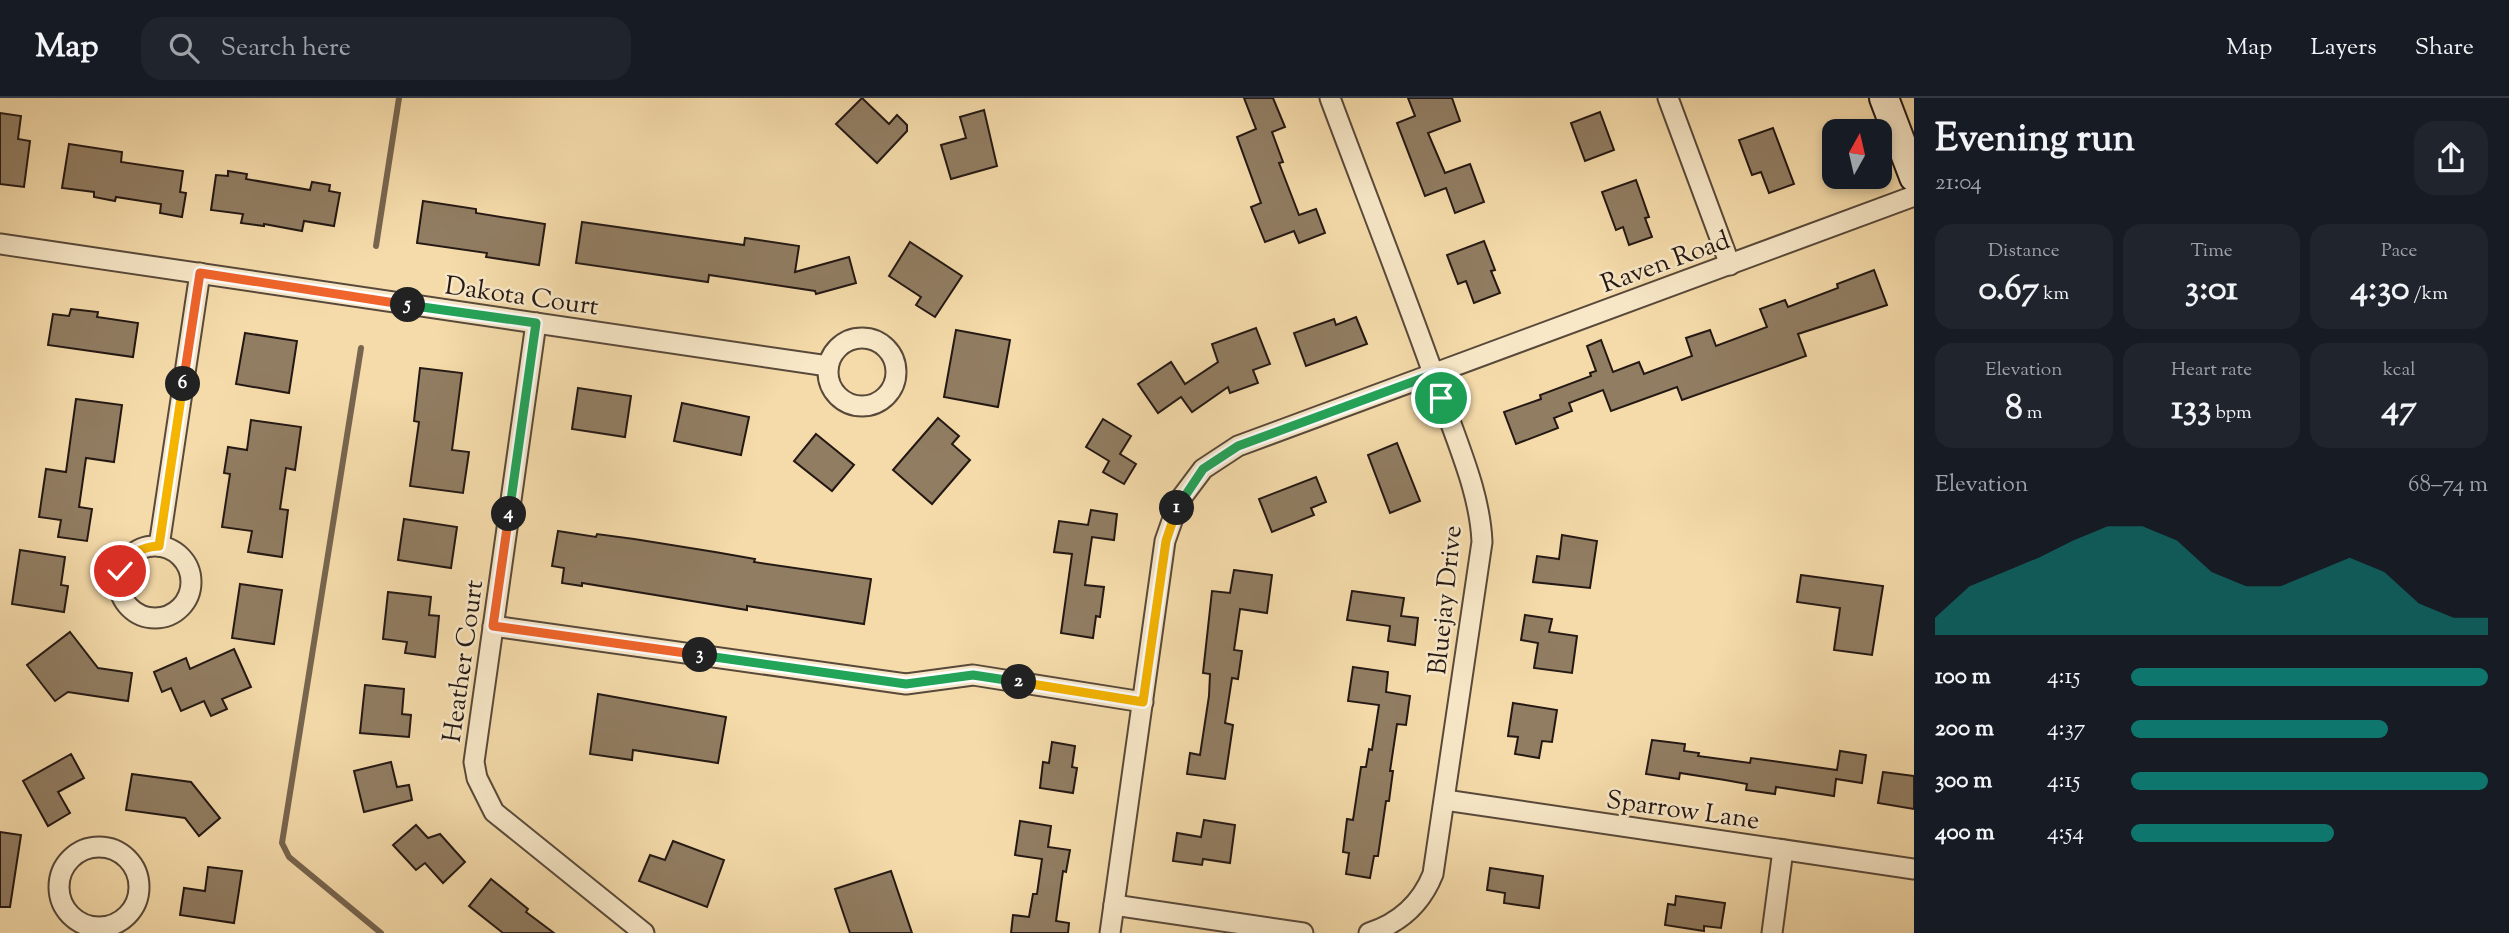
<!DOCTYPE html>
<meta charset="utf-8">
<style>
:root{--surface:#171b24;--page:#20242c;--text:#f1f3f6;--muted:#9ea1a6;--line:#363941;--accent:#0f766e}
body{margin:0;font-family:"Sorts Mill Goudy",serif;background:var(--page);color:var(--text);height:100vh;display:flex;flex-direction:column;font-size:26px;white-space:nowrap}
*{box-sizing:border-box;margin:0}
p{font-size:23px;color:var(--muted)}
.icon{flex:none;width:38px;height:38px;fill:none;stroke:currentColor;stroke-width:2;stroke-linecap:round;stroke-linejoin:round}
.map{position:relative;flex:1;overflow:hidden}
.drawer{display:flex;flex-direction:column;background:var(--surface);width:595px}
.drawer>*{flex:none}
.needle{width:46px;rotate:8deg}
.buttons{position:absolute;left:1822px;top:21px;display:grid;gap:14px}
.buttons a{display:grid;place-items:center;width:70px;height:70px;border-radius:14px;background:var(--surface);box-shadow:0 4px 10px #0003;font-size:35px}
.pin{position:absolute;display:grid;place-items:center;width:60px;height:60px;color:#fff;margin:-30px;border:4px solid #fff;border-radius:50%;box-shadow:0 2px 7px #0007}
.km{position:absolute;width:35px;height:35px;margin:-18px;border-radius:50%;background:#222;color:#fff;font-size:19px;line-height:35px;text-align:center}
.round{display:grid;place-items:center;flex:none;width:74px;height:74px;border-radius:21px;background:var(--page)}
.head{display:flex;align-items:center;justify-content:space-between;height:119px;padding:0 21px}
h1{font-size:38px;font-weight:700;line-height:52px}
.figures{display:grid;grid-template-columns:repeat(3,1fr);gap:10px;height:119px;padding:7px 21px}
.figures div{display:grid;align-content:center;border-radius:18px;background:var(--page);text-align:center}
.figures b{font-size:35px;font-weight:700}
.figures small{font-size:19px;font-weight:400}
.figures p{font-size:19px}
.chart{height:196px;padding:14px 21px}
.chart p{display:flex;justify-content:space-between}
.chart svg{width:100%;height:126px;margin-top:7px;fill:var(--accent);opacity:.7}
ul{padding:0 21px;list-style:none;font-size:23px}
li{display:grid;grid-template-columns:112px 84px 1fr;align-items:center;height:52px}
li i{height:18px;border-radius:9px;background:var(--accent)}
header{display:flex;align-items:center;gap:42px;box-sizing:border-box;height:98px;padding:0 35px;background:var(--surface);border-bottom:2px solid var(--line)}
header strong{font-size:33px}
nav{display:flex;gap:38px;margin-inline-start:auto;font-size:24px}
.search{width:490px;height:63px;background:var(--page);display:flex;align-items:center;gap:18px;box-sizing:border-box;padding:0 24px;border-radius:21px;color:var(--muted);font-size:26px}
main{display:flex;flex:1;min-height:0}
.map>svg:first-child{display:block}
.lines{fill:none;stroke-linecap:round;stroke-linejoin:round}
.stream{stroke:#77654f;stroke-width:6}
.building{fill:#917d62;stroke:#241814;stroke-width:2}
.street-casing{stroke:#58493a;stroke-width:23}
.secondary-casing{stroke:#241814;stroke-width:32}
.street{stroke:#f8e8c8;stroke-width:19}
.secondary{stroke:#f8e8c8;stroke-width:28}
.split-1-casing{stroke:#fff;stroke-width:14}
.split-2-casing{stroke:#fff;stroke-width:14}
.split-3-casing{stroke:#fff;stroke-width:14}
.split-4-casing{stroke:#fff;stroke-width:14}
.split-5-casing{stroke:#fff;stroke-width:14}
.split-6-casing{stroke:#fff;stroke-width:14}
.split-7-casing{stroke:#fff;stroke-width:14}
.split-1{stroke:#22a559;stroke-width:9}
.split-2{stroke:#f5b400;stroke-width:9}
.split-3{stroke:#22a559;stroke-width:9}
.split-4{stroke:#f0652b;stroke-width:9}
.split-5{stroke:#22a559;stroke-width:9}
.split-6{stroke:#f0652b;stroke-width:9}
.split-7{stroke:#f5b400;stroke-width:9}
.labels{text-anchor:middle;stroke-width:5;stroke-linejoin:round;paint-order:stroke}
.street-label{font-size:26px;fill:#241814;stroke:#f8e8c8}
</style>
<header>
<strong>Map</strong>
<div class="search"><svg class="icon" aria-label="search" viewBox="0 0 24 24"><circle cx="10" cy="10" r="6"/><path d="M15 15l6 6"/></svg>Search here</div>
<nav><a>Map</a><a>Layers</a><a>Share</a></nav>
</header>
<main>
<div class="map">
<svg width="1914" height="835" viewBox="0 0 1914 835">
<rect width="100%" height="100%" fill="#f5dbaa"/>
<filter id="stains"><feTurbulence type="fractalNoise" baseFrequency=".00286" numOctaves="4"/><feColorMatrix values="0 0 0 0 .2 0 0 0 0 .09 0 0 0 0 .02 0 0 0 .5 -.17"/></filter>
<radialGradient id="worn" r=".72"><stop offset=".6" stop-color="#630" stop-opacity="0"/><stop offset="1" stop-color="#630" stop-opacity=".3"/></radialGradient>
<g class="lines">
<g class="stream">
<path d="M376 148 399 0"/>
<path d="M361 250 282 745 289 759 381 835"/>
</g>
</g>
<g class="building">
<path d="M862 0 889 26 897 17 907 27V33L877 65 836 26Z"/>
<path d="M1244 0H1273L1285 29 1272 34 1283 64 1279 65 1299 117 1316 111 1325 135 1299 145 1294 133 1265 144 1251 109 1261 105 1237 39 1256 31Z"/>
<path d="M1408 0H1452L1460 23 1428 35 1445 75 1470 66 1484 104 1455 115 1446 90 1425 98 1397 25 1415 18Z"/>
<path d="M984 12 997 68 951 81 941 47 966 40 960 19Z"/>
<path d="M1600 14 1614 52 1585 63 1571 25Z"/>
<path d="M0 15 21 18 18 41 30 43 24 89 0 86Z"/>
<path d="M1773 30 1794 86 1769 95 1761 74 1752 77 1739 42Z"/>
<path d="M69 46 122 54 121 64 183 73 180 94 186 95 182 119 160 115 161 106 116 99 115 103 94 99V94L62 90Z"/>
<path d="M228 73 247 76 246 81 310 92 312 84 330 87 329 93 340 95 334 128 304 123 302 133 264 126V128L241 125 243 116 211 112 216 77 228 78Z"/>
<path d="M1636 82 1649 119 1645 120 1652 139 1629 147 1623 129 1616 132 1602 94Z"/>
<path d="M423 103 476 111V115L545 126 539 167 486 159 487 155 417 145Z"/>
<path d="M582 124 744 147 745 140 799 148 795 174 849 159 856 185 816 196 815 193 709 177 708 184 576 165Z"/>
<path d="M1484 143 1495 172 1491 173 1500 195 1474 205 1466 183 1458 186 1447 157Z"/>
<path d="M910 144 962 178 935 219 916 207 921 199 889 178Z"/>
<path d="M1874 172 1887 207 1798 236 1806 258 1682 302 1677 289 1611 313 1603 292 1569 305 1572 313 1554 320 1558 330 1516 346 1504 314 1541 301 1540 297 1591 278 1590 275 1596 273 1587 248 1601 242 1613 274 1639 264 1644 276 1692 258 1686 240 1710 232 1716 248 1767 229 1760 211 1785 202 1788 209 1838 190 1837 186Z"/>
<path d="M71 211 98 214 97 219 138 225 133 259 48 247 53 216 69 218Z"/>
<path d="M1356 219 1367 246 1306 268 1294 235 1334 221 1336 227Z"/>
<path d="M1256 230 1270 266 1253 272 1258 285 1230 295 1228 289 1192 314 1181 299 1158 315 1138 286 1171 264 1185 286 1218 264 1212 246Z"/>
<path d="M956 232 1010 242 998 309 944 299Z"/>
<path d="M245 235 297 243 289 295 236 286Z"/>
<path d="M420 270 462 275 452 352 469 354 463 395 410 388 419 324 414 323Z"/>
<path d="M578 290 631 298 625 339 572 331Z"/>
<path d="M76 301 122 307 114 364 86 360 79 409 92 411 87 443 58 439 61 422 39 419 46 371 66 374Z"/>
<path d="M682 305 749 319 741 357 674 343Z"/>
<path d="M938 320 959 338 952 346 970 362 932 406 893 372Z"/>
<path d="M1103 321 1131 338 1120 356 1136 366 1124 386 1103 374 1109 363 1086 349Z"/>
<path d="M251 322 301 329 295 372 286 370 280 411 288 412 282 459 248 454 252 433 222 429 230 376 224 375 228 349 247 352Z"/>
<path d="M816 336 854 367 832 393 794 363Z"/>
<path d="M1397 345 1420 403 1390 415 1368 357Z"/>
<path d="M1316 379 1326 404 1311 410 1314 417 1272 434 1259 401Z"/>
<path d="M1091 412 1117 416 1114 442 1092 439 1085 487 1104 489 1100 519 1096 518 1093 540 1061 535 1072 456 1054 454 1059 423 1088 427Z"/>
<path d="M404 421 457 429 451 470 398 462Z"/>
<path d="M558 433 596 439 597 436 634 441 715 454 755 461 754 464 871 481 864 526 747 508V512L582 485V488L562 485 564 470 552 468Z"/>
<path d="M1562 437 1597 443 1590 490 1533 484 1537 458 1559 461Z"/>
<path d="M20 452 65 459 61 487 68 488 64 514 12 506Z"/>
<path d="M1234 472 1272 477 1267 515 1240 511 1234 552 1242 553 1238 581 1232 580 1225 625 1233 627 1225 681 1187 676 1190 655 1200 657 1209 598 1210 576 1203 575 1212 493 1230 495Z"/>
<path d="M1801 477 1883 488 1872 557 1834 552 1840 510 1797 504Z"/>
<path d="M240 486 282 492 274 546 232 540Z"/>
<path d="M1352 493 1404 500 1401 518 1418 520 1415 547 1388 543 1390 528 1347 522Z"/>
<path d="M388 494 431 499 429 517 439 518 435 559 405 555 407 544 383 541Z"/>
<path d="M1525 517 1552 521 1549 534 1577 538 1572 575 1534 570 1538 545 1521 542Z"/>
<path d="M70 534 98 570 132 575 128 603 68 594 55 603 27 567Z"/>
<path d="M234 551 251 589 222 601 227 611 211 618 204 603 181 613 171 590 162 594 154 574 186 560 190 571Z"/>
<path d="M1353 569 1388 574 1386 594 1410 598 1406 627 1397 626 1390 673H1393L1389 703H1386L1378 758H1374L1370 780 1346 776 1349 755 1343 754 1347 721 1353 722 1361 669H1366L1369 651 1372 652 1379 607 1348 603Z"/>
<path d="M365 587 404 591 402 616 411 617 409 639 360 635Z"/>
<path d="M598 596 726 619 718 665 633 652 632 662 590 656Z"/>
<path d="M1513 605 1557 612 1552 644 1542 643 1539 660 1515 656 1518 639 1508 638Z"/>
<path d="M1652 642 1685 646 1684 653 1699 655 1698 658 1750 665 1751 660 1837 672 1840 653 1866 657 1862 685 1836 681 1834 698 1776 689 1775 696 1746 692 1747 686 1725 682 1680 675 1679 681 1646 676Z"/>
<path d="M1052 644 1075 648 1072 669 1077 670 1073 695 1040 690 1043 664 1049 665Z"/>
<path d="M71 656 84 680 58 694 70 715 48 728 23 683Z"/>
<path d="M391 664 397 689 409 687 412 702 364 714 354 673Z"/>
<path d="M1883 674 1914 678V711L1878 705Z"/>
<path d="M132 676 191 684 220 720 199 738 185 720 126 712Z"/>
<path d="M1204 722 1235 727 1230 765 1203 761 1202 767 1173 763 1177 735 1201 739Z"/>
<path d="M1020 723 1051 728 1048 749 1070 752 1066 774 1063 773 1056 823 1069 825 1068 835H1011L1013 817 1029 819 1033 796H1037L1042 761 1015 757Z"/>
<path d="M416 727 428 740 440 736 465 764 443 785 425 765 416 772 393 747Z"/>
<path d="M0 734 21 737 10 809H0Z"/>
<path d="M673 743 724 762 707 809 639 783 650 757 665 762Z"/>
<path d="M208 769 242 773 234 825 180 817 184 790 205 793Z"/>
<path d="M1490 770 1543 778 1539 810 1504 805 1505 795 1487 792Z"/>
<path d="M891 773 912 835H850L835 791Z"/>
<path d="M491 781 528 811 526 814 554 835H503L469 808Z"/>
<path d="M1676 798 1725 805 1721 830 1704 828V833L1665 827 1668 806 1675 807Z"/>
</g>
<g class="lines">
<defs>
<g id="street">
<path d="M1330 0C1368 102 1408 203 1444 306 1459 350 1480 396 1482 444L1433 776C1421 806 1400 825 1369 835"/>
<path d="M1668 0 1730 167"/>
<path d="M0 146 828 268"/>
<path d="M536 225 474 664 477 680 494 714 644 835"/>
<circle cx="862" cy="274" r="34"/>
<circle cx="155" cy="484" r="36"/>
<path d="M159 448 200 175"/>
<path d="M493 528 906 586 973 577 1143 604"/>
<path d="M1445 702 1914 771"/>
<circle cx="99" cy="789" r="40"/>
<path d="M1114 807 1303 835"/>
<path d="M1110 835 1165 443 1179 403 1203 371 1238 348 1914 98"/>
<path d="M1772 835 1783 752"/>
</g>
<path id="secondary" d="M1884 0 1914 79"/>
</defs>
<use href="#street" class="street-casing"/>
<use href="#secondary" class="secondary-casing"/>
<use href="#street" class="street"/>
<use href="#secondary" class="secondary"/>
</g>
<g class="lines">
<defs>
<path id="split-1" d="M1177 410 1203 371 1238 348 1434 276 1441 300"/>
<path id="split-2" d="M1019 584 1143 604 1166 443 1177 410"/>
<path id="split-3" d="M700 557 906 586 973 577 1019 584"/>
<path id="split-4" d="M509 416 493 528 700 557"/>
<path id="split-5" d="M408 207 536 225 509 416"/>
<path id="split-6" d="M183 286 200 175 408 207"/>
<path id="split-7" d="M120 473C130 456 140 449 159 448L183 286"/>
</defs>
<use href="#split-1" class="split-1-casing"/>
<use href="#split-2" class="split-2-casing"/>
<use href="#split-3" class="split-3-casing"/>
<use href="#split-4" class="split-4-casing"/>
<use href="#split-5" class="split-5-casing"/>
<use href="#split-6" class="split-6-casing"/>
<use href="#split-7" class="split-7-casing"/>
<use href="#split-1" class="split-1"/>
<use href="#split-2" class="split-2"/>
<use href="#split-3" class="split-3"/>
<use href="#split-4" class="split-4"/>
<use href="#split-5" class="split-5"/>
<use href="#split-6" class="split-6"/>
<use href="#split-7" class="split-7"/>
</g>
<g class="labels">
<g class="street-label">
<text transform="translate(1665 163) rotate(-20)" y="9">Raven Road</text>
<text transform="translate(522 197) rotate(8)" y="9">Dakota Court</text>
<text transform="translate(1444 502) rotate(-84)" y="9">Bluejay Drive</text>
<text transform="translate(462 563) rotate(-82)" y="9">Heather Court</text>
<text transform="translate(1683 711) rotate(8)" y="9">Sparrow Lane</text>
</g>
</g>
<rect width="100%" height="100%" filter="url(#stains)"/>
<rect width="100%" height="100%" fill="url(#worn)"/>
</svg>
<div class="buttons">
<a><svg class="needle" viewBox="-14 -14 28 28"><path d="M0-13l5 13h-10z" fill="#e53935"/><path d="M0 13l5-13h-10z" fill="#9ea1a6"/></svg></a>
</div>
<div class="pin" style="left:1441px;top:300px;background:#1e9e55"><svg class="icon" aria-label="arrive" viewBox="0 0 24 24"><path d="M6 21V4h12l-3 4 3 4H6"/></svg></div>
<div class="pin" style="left:120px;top:473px;background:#d93025"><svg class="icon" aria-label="check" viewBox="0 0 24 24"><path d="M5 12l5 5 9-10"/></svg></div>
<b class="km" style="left:1177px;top:410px">1</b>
<b class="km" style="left:1019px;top:584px">2</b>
<b class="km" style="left:700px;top:557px">3</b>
<b class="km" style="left:509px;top:416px">4</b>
<b class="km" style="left:408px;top:207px">5</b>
<b class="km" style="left:183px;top:286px">6</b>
</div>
<section class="drawer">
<div class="head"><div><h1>Evening run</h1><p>21:04</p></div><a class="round"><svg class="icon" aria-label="share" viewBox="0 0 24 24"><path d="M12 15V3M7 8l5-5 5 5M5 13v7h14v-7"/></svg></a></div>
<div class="figures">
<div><p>Distance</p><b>0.67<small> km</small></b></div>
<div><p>Time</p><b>3:01</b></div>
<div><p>Pace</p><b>4:30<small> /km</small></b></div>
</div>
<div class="figures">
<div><p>Elevation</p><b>8<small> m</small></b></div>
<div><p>Heart rate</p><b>133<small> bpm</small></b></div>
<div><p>kcal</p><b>47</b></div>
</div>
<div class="chart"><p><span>Elevation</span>68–74 m</p>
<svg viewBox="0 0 160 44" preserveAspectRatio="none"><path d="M0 44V38L10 27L20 22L30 17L40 11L50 6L60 6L70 11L80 22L90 27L100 27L110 22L120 17L130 22L140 33L150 38L160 38V44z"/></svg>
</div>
<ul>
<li><b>100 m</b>4:15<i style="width:100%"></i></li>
<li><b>200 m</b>4:37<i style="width:72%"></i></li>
<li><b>300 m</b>4:15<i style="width:100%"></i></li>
<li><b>400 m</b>4:54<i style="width:57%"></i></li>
</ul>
</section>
</main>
